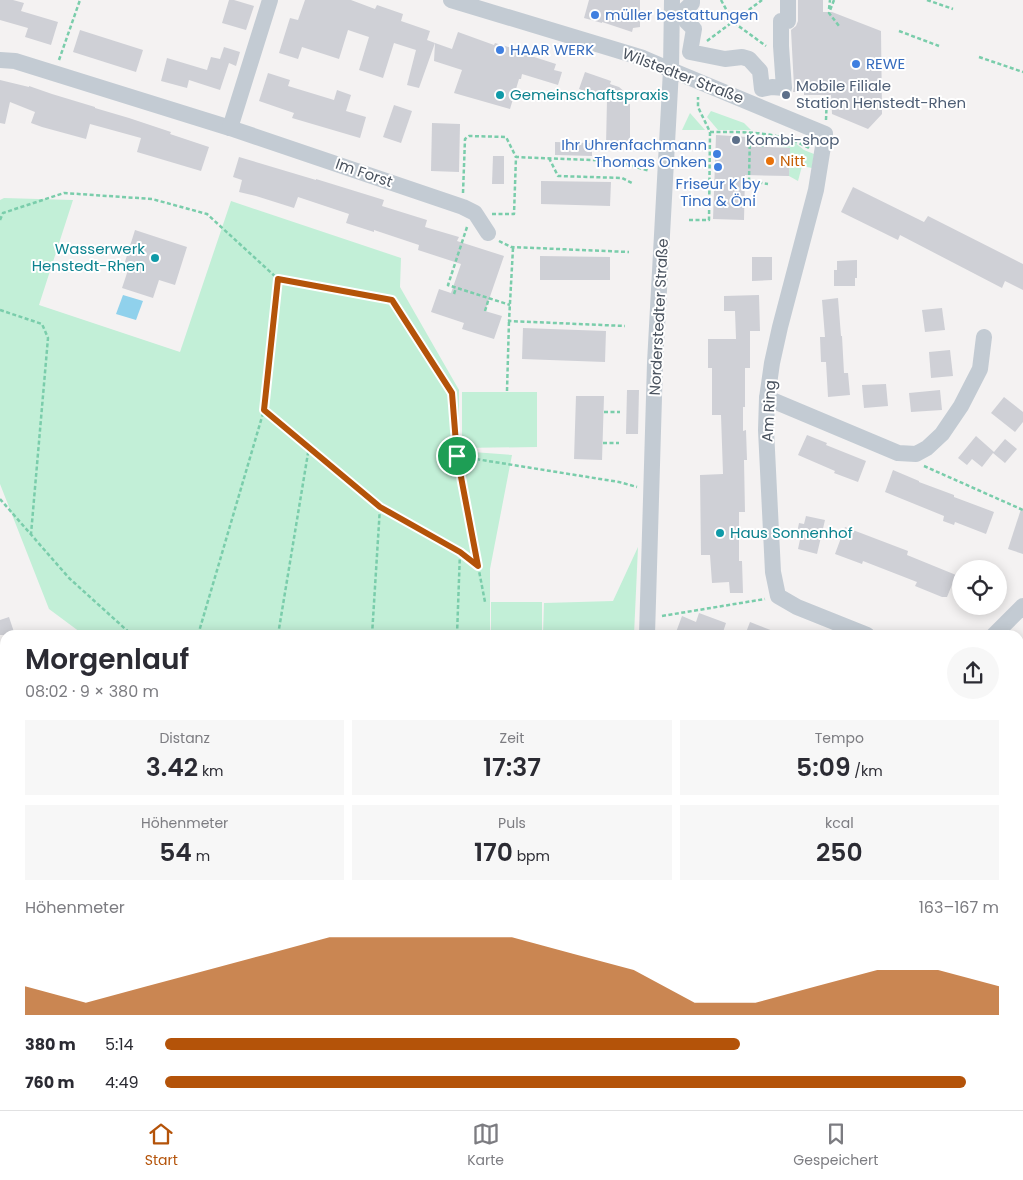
<!DOCTYPE html>
<html lang="de">
<meta charset="utf-8">
<style>
:root{--surface:#fff;--page:#f7f7f7;--text:#2b2b33;--muted:#7c7c81;--line:#e1e1e2;--accent:#b45309}
body{margin:0;font-family:Poppins,sans-serif;background:var(--page);color:var(--text);height:100vh;display:flex;flex-direction:column;font-size:19px;white-space:nowrap}
*{box-sizing:border-box;margin:0}
p{font-size:16px;color:var(--muted)}
.icon{flex:none;width:28px;height:28px;fill:none;stroke:currentColor;stroke-width:2;stroke-linecap:round;stroke-linejoin:round}
.map{position:relative;flex:1;overflow:hidden}
.drawer{position:absolute;left:0px;top:630px;width:1024px;height:480px;display:flex;flex-direction:column;background:var(--surface);border-radius:15px 15px 0 0;box-shadow:0 2px 12px #0003}
.drawer>*{flex:none}
.fabs{position:absolute;left:952px;top:560px;display:grid;gap:10px}
.fabs a{display:grid;place-items:center;width:55px;height:55px;border-radius:50%;background:var(--surface);box-shadow:0 2px 12px #0003;font-size:25px}
.pin{position:absolute;display:grid;place-items:center;width:42px;height:42px;color:#fff;margin:-21px;border:2px solid #fff;border-radius:50%;box-shadow:0 1px 5px #0007}
.round{display:grid;place-items:center;flex:none;width:52px;height:52px;border-radius:26px;background:var(--page)}
.summary{display:flex;align-items:center;justify-content:space-between;height:85px;padding:0 25px}
h1{font-size:28px;font-weight:600;line-height:38px}
.figures{display:grid;grid-template-columns:repeat(3,1fr);gap:8px;height:85px;padding:5px 25px}
.figures div{display:grid;align-content:center;border-radius:0px;background:var(--page);text-align:center}
.figures b{font-size:25px;font-weight:600}
.figures small{font-size:14px;font-weight:400}
.figures p{font-size:14px}
.chart{height:140px;padding:10px 25px}
.chart p{display:flex;justify-content:space-between}
.chart svg{width:100%;height:90px;margin-top:5px;fill:var(--accent);opacity:.7}
ul{padding:0 25px;list-style:none;font-size:16px}
li{display:grid;grid-template-columns:80px 60px 1fr;align-items:center;height:38px}
li i{height:12px;border-radius:6px;background:var(--accent)}
.tab-bar{display:flex;justify-content:space-around;align-items:center;height:70px;border-top:1px solid var(--line);background:var(--surface);font-size:14px;color:var(--muted)}
.tab-bar a{display:grid;justify-items:center;gap:2px}
.tab-bar .current{color:var(--accent)}
.map>svg:first-child{display:block}
.green{fill:#c2efd7}
.water{fill:#90d1ec}
.building{fill:#cfd0d6}
.lines{fill:none;stroke-linecap:round;stroke-linejoin:round}
.path{stroke:#7acdab;stroke-width:2.5;stroke-dasharray:4 2.5;stroke-linecap:butt}
.minor{stroke:#c3cbd3;stroke-width:16}
.route-casing{stroke:#fff;stroke-width:10}
.route{stroke:#b45309;stroke-width:6}
.shop-dot{fill:#3f7fe0;stroke:#fff;stroke-width:2}
.culture-dot{fill:#0f9aa8;stroke:#fff;stroke-width:2}
.service-dot{fill:#5c6f8a;stroke:#fff;stroke-width:2}
.food-dot{fill:#e8710a;stroke:#fff;stroke-width:2}
.labels{text-anchor:middle;stroke-width:4;stroke-linejoin:round;paint-order:stroke}
.shop-label{font-size:15px;fill:#366cbe;stroke:#fff;text-anchor:start}
.street-label{font-size:15px;fill:#4a535f;stroke:#fff}
.service-label{font-size:15px;fill:#4e5e75;stroke:#fff;text-anchor:start}
.culture-label{font-size:15px;fill:#0d838f;stroke:#fff;text-anchor:start}
.food-label{font-size:15px;fill:#c56008;stroke:#fff;text-anchor:start}
</style>
<div class="map">
<svg width="1023" height="1110" viewBox="0 0 1023 1110">
<rect width="100%" height="100%" fill="#f4f2f2"/>
<g class="green">
<path d="M711 111 744 123 751 130H718L707 117Z"/>
<path d="M690 113 705 130H682Z"/>
<path d="M777 138H789L804 150 814 154 812 168 802 166 798 181 789 176 790 148 777 147Z"/>
<path d="M4 198 73 200 39 305 180 352 231 201 401 258 400 287 459 390V451L512 455 490 569V635H84L49 609 0 484V200Z"/>
<path d="M462 392H537V447L462 448Z"/>
<path d="M638 547 634 635H543L544 603 613 601Z"/>
<rect x="491" y="602" width="51" height="33"/>
<path d="M1019 815 1023 818V876L1019 874Z"/>
<path d="M216 1105H365L337 1108V1110H216Z"/>
</g>
<path class="water" d="M123 295 143 301 136 320 116 314Z"/>
<g class="building">
<path d="M0 0H13L24 3 21 11 58 22 51 45 25 37 28 28 0 20Z"/>
<path d="M229 0H234L254 6 246 30 222 23Z"/>
<path d="M305 0H351L375 9 377 5 403 14 401 21 430 31 427 40 435 43 419 88 407 85 416 50 394 43 383 78 359 70 369 37 348 30 339 59 302 47 298 59 279 53 290 18 298 20Z"/>
<path d="M589 0H640V27L633 28 632 32 602 22V23L584 18Z"/>
<path d="M798 0H823V12H832L881 31 882 114 868 129 832 114 831 95H804V92H793L794 87 791 30 796 26 798 21Z"/>
<path d="M80 30 143 50 136 72 73 52Z"/>
<path d="M458 32 494 45 495 43 528 53V55L556 64 554 70 562 72 558 85 522 74 521 79H519L510 109 454 93 462 70 434 61 435 43 452 49Z"/>
<path d="M224 47 240 52 236 66 229 63 220 90 189 80 187 88 161 81 167 58 207 70 211 57 220 59Z"/>
<path d="M585 72 611 81 610 84 619 87 626 93V104H630V146H606L607 99 579 89Z"/>
<path d="M268 73 290 80 288 86 334 100 337 90 351 95 346 111 366 117 360 138 292 118 294 113 259 101Z"/>
<path d="M0 80 29 87V86L52 94 95 107V108L129 118 171 132 170 134 209 147 201 171 137 152 141 138 90 124 86 139 42 127 31 123 35 112 10 102 5 124 0 123Z"/>
<path d="M394 105 412 111 401 143 383 137Z"/>
<path d="M432 123 460 124 459 172 431 171Z"/>
<path d="M716 135 747 137V146L790 148 789 176 745 175 744 220 713 219Z"/>
<path d="M555 142 592 143V156L555 155Z"/>
<path d="M493 156H504V184H492Z"/>
<path d="M239 157 316 180V179L384 200 382 206 427 220 425 227 459 237 457 241 504 256 485 311 502 316 494 339 462 329 464 323 431 312 439 289 451 293 461 264 418 250 419 245 374 230V232L346 223 349 214 298 197 294 208 256 196 239 192 242 180 233 177Z"/>
<path d="M541 181 611 182 610 206 541 204Z"/>
<path d="M853 187 924 222 928 216 1023 264V290L1005 281 1002 288 900 235 898 240 841 212Z"/>
<path d="M135 230 187 247 175 285 159 280 153 298 122 288 128 270 123 268Z"/>
<path d="M540 256 610 257V280H540Z"/>
<path d="M752 257H772V280L752 281Z"/>
<path d="M857 260V278H855V286H834V270H837V261Z"/>
<path d="M759 295 760 331H750V368H745V407H743V431L746 430 747 460H744L745 512H739V561H742L743 593H730L729 582 712 583 710 555H701L700 475 723 474 721 415H712V368H708V339H736L735 311H724V296Z"/>
<path d="M838 298 841 336H842L844 373H848L850 395 828 397 826 362H821L820 337H825L822 300Z"/>
<path d="M942 308 945 330 925 332 922 310Z"/>
<path d="M523 328 606 331 605 362 522 359Z"/>
<path d="M950 350 953 376 931 378 929 352Z"/>
<path d="M886 384 888 406 864 408 862 385Z"/>
<path d="M627 390H639L638 434H626Z"/>
<path d="M940 390 942 410 911 412 909 393Z"/>
<path d="M576 396H604L602 460 574 459Z"/>
<path d="M1004 397 1023 412V422L1015 432 991 413Z"/>
<path d="M807 435 827 443 826 445 866 461 858 482 834 473 835 471 798 455Z"/>
<path d="M976 436 994 452 1005 439 1017 449 1005 463 993 453 982 467 972 459 967 465 958 458Z"/>
<path d="M893 470 919 481V482L954 495V497L994 512 986 534 955 522 954 525 943 521 944 516 885 492Z"/>
<path d="M1021 509H1023V554L1008 549Z"/>
<path d="M806 516 825 520 817 554 798 549 801 535 797 533 799 523 804 524Z"/>
<path d="M845 527 908 551 907 555 956 575 947 597H942L915 586 917 582 863 561 862 564 835 554Z"/>
<path d="M699 613 726 623 722 635H675L682 616 696 622Z"/>
<path d="M9 617 15 635H0V620Z"/>
<path d="M750 622 781 634 780 635H745Z"/>
</g>
<g class="lines">
<g class="path">
<path d="M721 0 733 22 766 46"/>
<path d="M834 0 829 13 839 26"/>
<path d="M927 0 953 9"/>
<path d="M829 9 830 0"/>
<path d="M899 31 939 46"/>
<path d="M707 41 762 0"/>
<path d="M979 57 1023 72"/>
<path d="M59 60 80 0"/>
<path d="M826 120 827 95"/>
<path d="M710 132C737 132 765 131 791 140 797 142 803 145 809 148"/>
<path d="M750 132 749 181 768 184"/>
<path d="M762 147 765 134"/>
<path d="M549 158 558 176 622 178 632 183"/>
<path d="M463 193 465 139 469 136 506 137 516 157"/>
<path d="M492 214H514L516 157 615 161 650 171"/>
<path d="M0 220 3 213 64 193 152 199 207 214 278 279 392 300 452 393 457 456 485 602"/>
<path d="M689 220H709L710 132 698 107V97"/>
<path d="M467 227 448 285 510 305"/>
<path d="M499 241 511 247 629 252"/>
<path d="M513 248 509 321 625 326"/>
<path d="M454 294 456 288"/>
<path d="M0 310 42 324 48 338 31 534"/>
<path d="M485 311 489 298"/>
<path d="M507 391 509 321"/>
<path d="M264 410 380 507 460 552 477 565"/>
<path d="M604 412H620"/>
<path d="M603 443H619"/>
<path d="M457 456 619 482 637 487"/>
<path d="M924 466 1023 510"/>
<path d="M0 499 69 578 132 635"/>
<path d="M662 616 765 599"/>
<path d="M198 635 264 410 278 279"/>
<path d="M278 635 309 447"/>
<path d="M372 635 380 507"/>
<path d="M457 635 460 552"/>
</g>
<g class="minor">
<path d="M451 0 643 58 671 70 825 134 816 190 780 327 772 363 767 398 766 430 773 572 778 596 797 607 867 635"/>
<path d="M692 0V3L685 10 686 21 694 29 690 52 725 59 742 57 749 59 760 71 762 89 772 87 784 88 781 46V21H788V0"/>
<path d="M0 60 15 61 230 128 463 207 475 213 488 233"/>
<path d="M230 128 270 0"/>
<path d="M767 398 898 453 916 454 927 448 942 434 961 406 980 369 984 337"/>
<path d="M647 635 655 363 671 70 672 0"/>
<path d="M994 635 1023 606"/>
<path d="M0 1076 5 1074"/>
<path d="M636 1105 637 1110"/>
</g>
</g>
<g class="lines">
<defs>
<path id="route" d="M278 279 392 300 452 393 457 456 478 566 460 552 380 507 264 410Z"/>
</defs>
<use href="#route" class="route-casing"/>
<use href="#route" class="route"/>
</g>
<g class="shop-dot">
<circle cx="595" cy="15" r="5"/>
<circle cx="500" cy="50" r="5"/>
<circle cx="856" cy="64" r="5"/>
<circle cx="717" cy="154" r="5"/>
<circle cx="718" cy="167" r="5"/>
</g>
<g class="culture-dot">
<circle cx="500" cy="95" r="5"/>
<circle cx="155" cy="258" r="5"/>
<circle cx="720" cy="533" r="5"/>
</g>
<g class="service-dot">
<circle cx="786" cy="95" r="5"/>
<circle cx="736" cy="140" r="5"/>
</g>
<circle class="food-dot" cx="770" cy="161" r="5"/>
<g class="labels">
<g class="shop-label">
<text x="605" y="20">müller bestattungen</text>
<text x="510" y="55">HAAR WERK</text>
<text x="866" y="69">REWE</text>
<text x="707" y="150" text-anchor="end">Ihr Uhrenfachmann<tspan x="707" dy="17">Thomas Onken</tspan></text>
<text x="718" y="189" text-anchor="middle">Friseur K by<tspan x="718" dy="17">Tina &amp; Öni</tspan></text>
</g>
<g class="street-label">
<text transform="translate(683 76) rotate(21)" y="5">Wilstedter Straße</text>
<text transform="translate(364 173) rotate(19)" y="5">Im Forst</text>
<text transform="translate(659 317) rotate(-87)" y="5">Norderstedter Straße</text>
<text transform="translate(769 411) rotate(-87)" y="5">Am Ring</text>
</g>
<g class="service-label">
<text x="796" y="91">Mobile Filiale<tspan x="796" dy="17">Station Henstedt-Rhen</tspan></text>
<text x="746" y="145">Kombi-shop</text>
</g>
<g class="culture-label">
<text x="510" y="100">Gemeinschaftspraxis</text>
<text x="145" y="254" text-anchor="end">Wasserwerk<tspan x="145" dy="17">Henstedt-Rhen</tspan></text>
<text x="730" y="538">Haus Sonnenhof</text>
</g>
<g class="food-label">
<text x="780" y="166">Nitt</text>
</g>
</g>
</svg>
<div class="fabs">
<a><svg class="icon" aria-label="locate" viewBox="0 0 24 24"><circle cx="12" cy="12" r="6"/><path d="M12 2v4M12 18v4M2 12h4M18 12h4"/></svg></a>
</div>
<div class="pin" style="left:457px;top:456px;background:#1e9e55"><svg class="icon" aria-label="arrive" viewBox="0 0 24 24"><path d="M6 21V4h12l-3 4 3 4H6"/></svg></div>
<section class="drawer">
<div class="summary"><div><h1>Morgenlauf</h1><p>08:02 · 9 × 380 m</p></div><a class="round"><svg class="icon" aria-label="share" viewBox="0 0 24 24"><path d="M12 15V3M7 8l5-5 5 5M5 13v7h14v-7"/></svg></a></div>
<div class="figures">
<div><p>Distanz</p><b>3.42<small> km</small></b></div>
<div><p>Zeit</p><b>17:37</b></div>
<div><p>Tempo</p><b>5:09<small> /km</small></b></div>
</div>
<div class="figures">
<div><p>Höhenmeter</p><b>54<small> m</small></b></div>
<div><p>Puls</p><b>170<small> bpm</small></b></div>
<div><p>kcal</p><b>250</b></div>
</div>
<div class="chart"><p><span>Höhenmeter</span>163–167 m</p>
<svg viewBox="0 0 160 44" preserveAspectRatio="none"><path d="M0 44V30L10 38L20 30L30 22L40 14L50 6L60 6L70 6L80 6L90 14L100 22L110 38L120 38L130 30L140 22L150 22L160 30V44z"/></svg>
</div>
<ul>
<li><b>380 m</b>5:14<i style="width:69%"></i></li>
<li><b>760 m</b>4:49<i style="width:96%"></i></li>
</ul>
</section>
</div>
<nav class="tab-bar">
<a class="current"><svg class="icon" aria-label="home" viewBox="0 0 24 24"><path d="M3 11l9-7 9 7M6 9v11h12V9"/></svg>Start</a>
<a><svg class="icon" aria-label="map" viewBox="0 0 24 24"><path d="M3 6l6-2 6 2 6-2v14l-6 2-6-2-6 2zM9 4v14M15 6v14"/></svg>Karte</a>
<a><svg class="icon" aria-label="saved" viewBox="0 0 24 24"><path d="M7 4h10v16l-5-4-5 4z"/></svg>Gespeichert</a>
</nav>
